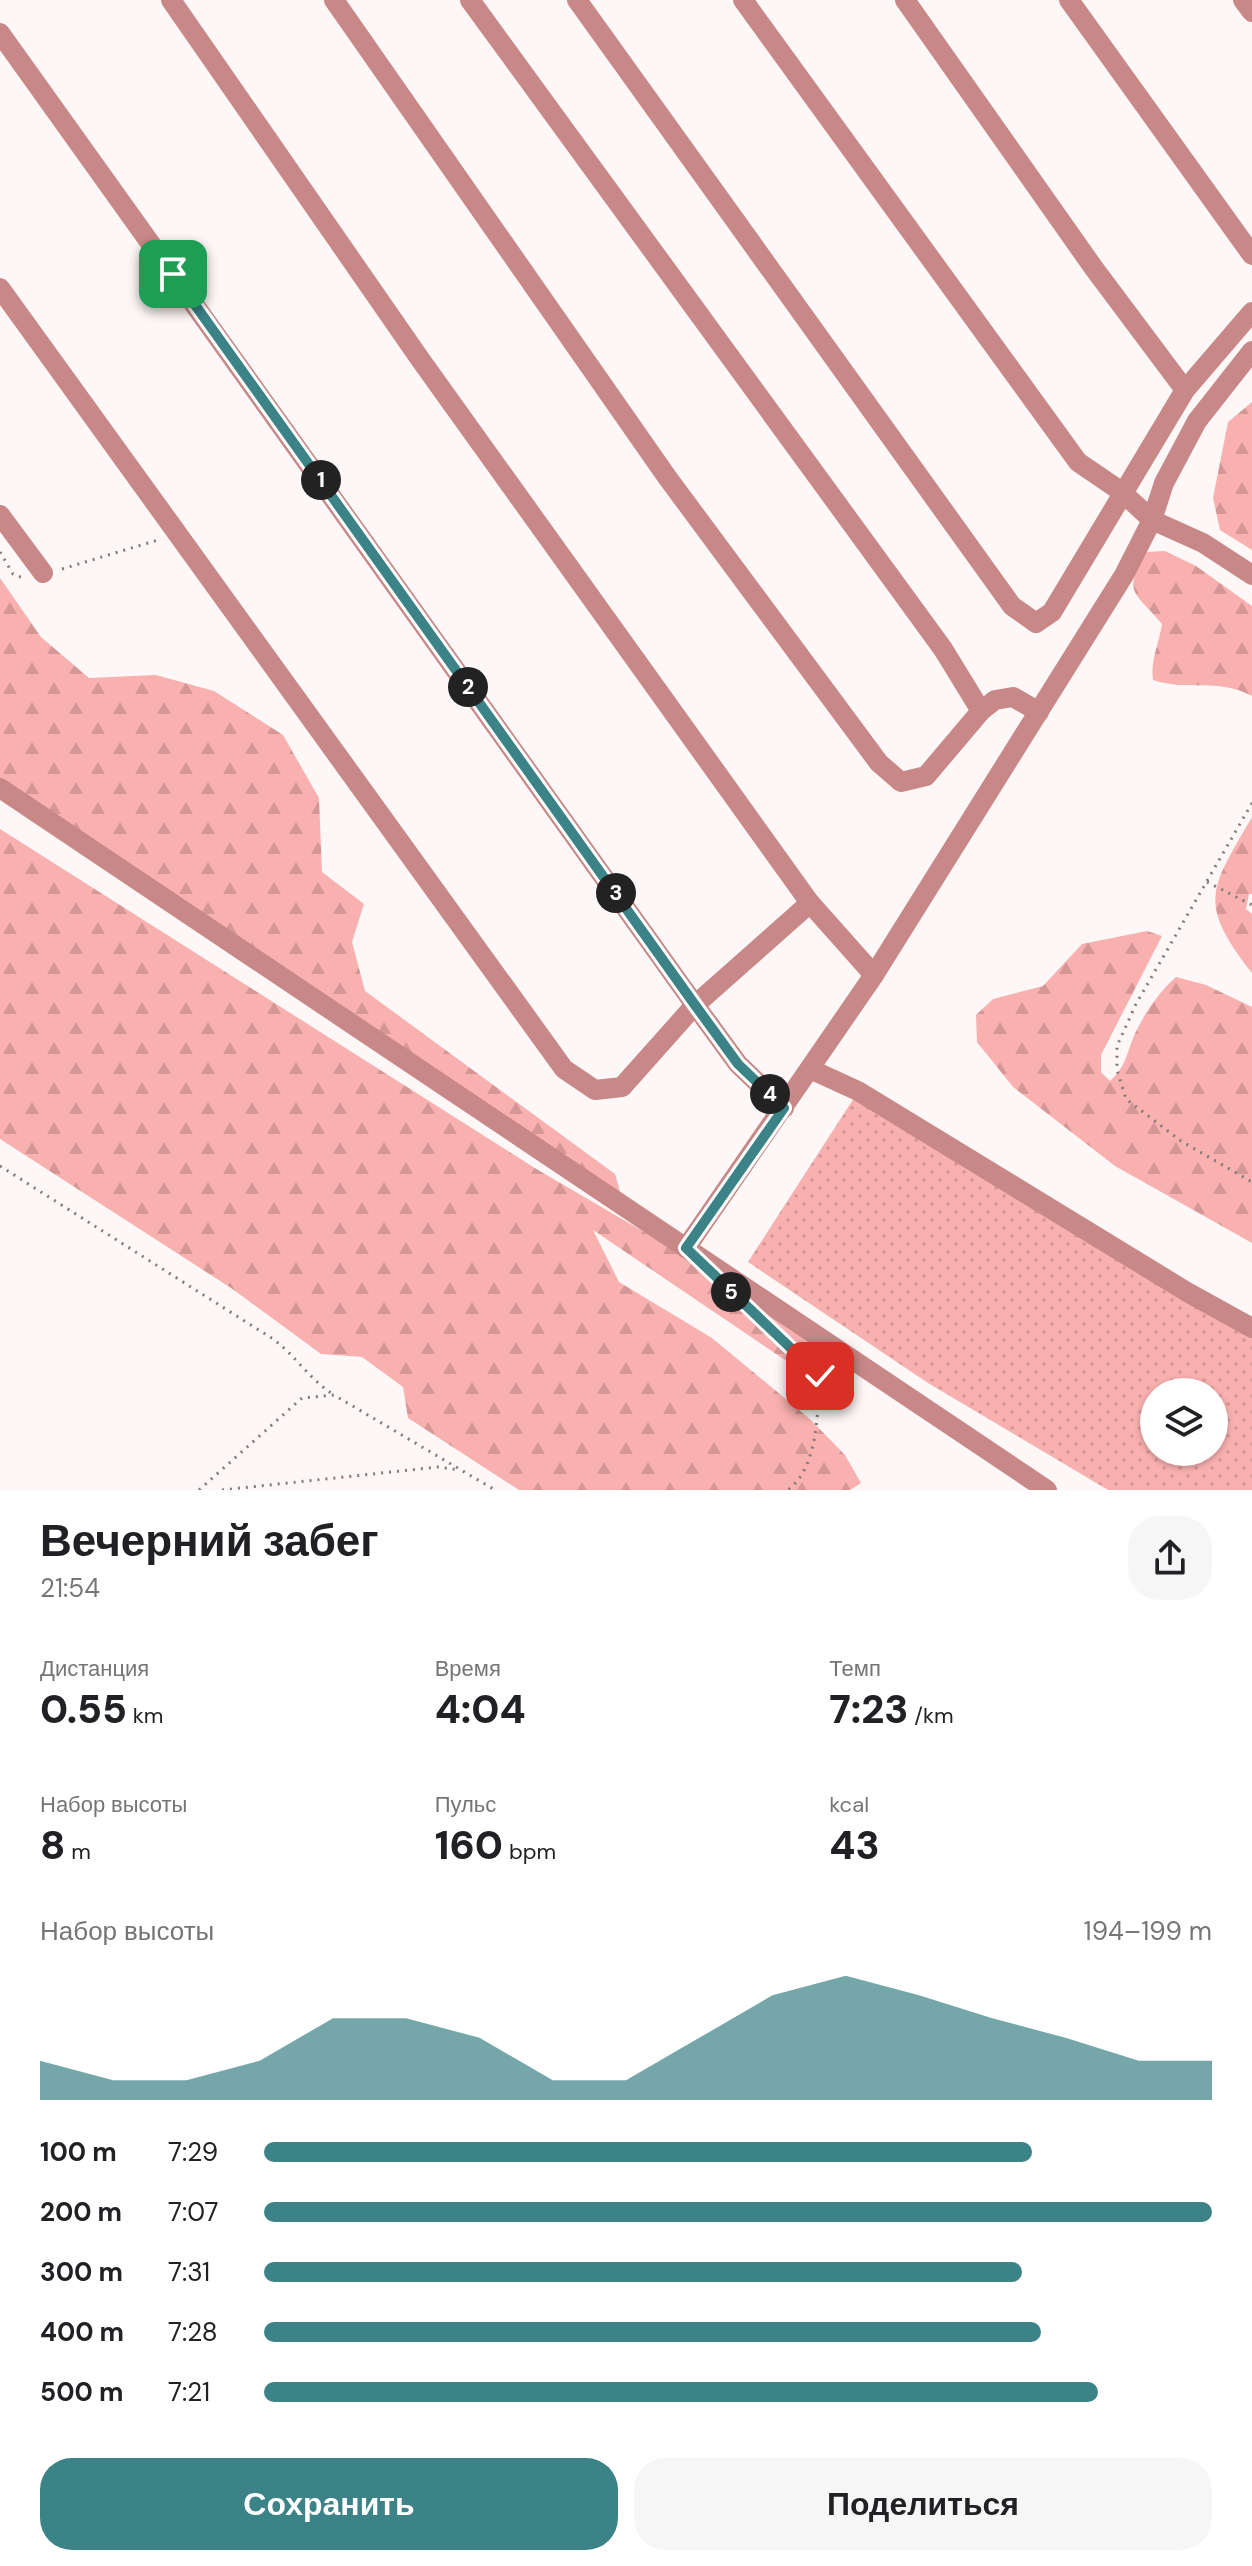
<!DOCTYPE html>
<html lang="ru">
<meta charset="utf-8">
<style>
:root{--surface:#fff;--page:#f6f6f6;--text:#202124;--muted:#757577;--accent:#3b8387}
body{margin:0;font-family:"DM Sans",sans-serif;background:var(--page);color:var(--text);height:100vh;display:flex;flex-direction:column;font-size:30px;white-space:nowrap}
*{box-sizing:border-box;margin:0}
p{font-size:26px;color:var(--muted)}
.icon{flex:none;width:44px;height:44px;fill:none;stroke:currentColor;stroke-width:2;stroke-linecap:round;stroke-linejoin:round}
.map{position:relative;height:1490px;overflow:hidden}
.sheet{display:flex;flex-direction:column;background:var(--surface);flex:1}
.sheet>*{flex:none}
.controls{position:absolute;left:1140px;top:1378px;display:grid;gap:16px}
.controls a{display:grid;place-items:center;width:88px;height:88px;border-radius:50%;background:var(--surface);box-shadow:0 2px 6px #0004;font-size:40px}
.pin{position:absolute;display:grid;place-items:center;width:68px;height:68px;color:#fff;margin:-34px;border-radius:16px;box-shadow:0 4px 12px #0006}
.km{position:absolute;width:40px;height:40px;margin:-20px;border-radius:50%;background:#222;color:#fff;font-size:22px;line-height:40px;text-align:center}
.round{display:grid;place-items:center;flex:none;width:84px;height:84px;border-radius:32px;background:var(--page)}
.head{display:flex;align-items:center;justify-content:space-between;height:136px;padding:0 40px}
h1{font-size:44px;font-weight:800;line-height:60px}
.stats{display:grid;grid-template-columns:repeat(3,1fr);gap:12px;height:136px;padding:8px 40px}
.stats div{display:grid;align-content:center}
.stats b{font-size:40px;font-weight:800}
.stats small{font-size:22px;font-weight:400}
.stats p{font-size:22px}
.chart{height:224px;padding:16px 40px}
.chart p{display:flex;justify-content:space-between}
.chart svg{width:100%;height:144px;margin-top:8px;fill:var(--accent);opacity:.7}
.action{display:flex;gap:16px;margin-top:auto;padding:16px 40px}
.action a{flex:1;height:92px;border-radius:32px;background:var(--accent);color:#fff;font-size:32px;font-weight:800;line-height:92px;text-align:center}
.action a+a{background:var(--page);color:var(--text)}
ul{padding:0 40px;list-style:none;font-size:26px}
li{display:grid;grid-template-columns:128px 96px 1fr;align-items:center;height:60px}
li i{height:20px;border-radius:10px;background:var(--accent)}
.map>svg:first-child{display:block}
.forest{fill:url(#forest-firs)}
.garden{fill:url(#garden-dots);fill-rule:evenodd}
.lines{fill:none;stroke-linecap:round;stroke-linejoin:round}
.path{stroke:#817a7a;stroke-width:3;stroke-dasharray:2 6;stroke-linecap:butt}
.minor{stroke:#c88887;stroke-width:20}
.route-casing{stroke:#fff;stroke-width:16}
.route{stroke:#3b8387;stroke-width:10}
</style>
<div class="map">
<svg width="1252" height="1490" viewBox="0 0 1252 1490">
<defs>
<pattern id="forest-firs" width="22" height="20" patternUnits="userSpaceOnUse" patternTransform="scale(2)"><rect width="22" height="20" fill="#f9b1b0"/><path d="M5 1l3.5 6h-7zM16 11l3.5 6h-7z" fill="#d59796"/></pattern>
<pattern id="garden-dots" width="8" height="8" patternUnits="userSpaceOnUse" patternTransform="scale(2)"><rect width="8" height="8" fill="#f9b1b0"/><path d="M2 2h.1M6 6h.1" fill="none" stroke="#d59796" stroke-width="1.8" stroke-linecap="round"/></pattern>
</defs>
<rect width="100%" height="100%" fill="#fdf7f7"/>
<g class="forest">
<path d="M1252 402V550L1220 530 1213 498 1228 422Z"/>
<path d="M1165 551 1196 566 1252 606V696C1216 677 1189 692 1153 680 1150 661 1159 644 1162 624 1135 591 1122 594 1146 552Z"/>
<path d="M0 578 41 637 89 678 156 675 214 691 283 735 319 798 322 872 364 904 352 942 365 991 615 1174 623 1202 0 786Z"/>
<path d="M1252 817V894H1249L1246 909 1252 914V973C1197 902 1210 890 1252 817Z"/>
<path d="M0 829 538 1170 694 1261 830 1355 825 1378 810 1377 593 1230 619 1282 712 1338 810 1419 845 1455 861 1483 850 1490H519L408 1418 403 1387 362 1357 321 1354 231 1288 0 1139Z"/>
<path d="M1147 931 1162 936 1101 1055V1072L1110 1081C1125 1067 1126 1057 1133 1038 1144 1014 1157 994 1176 977L1206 985 1252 1007V1243L1115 1166 1013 1087 977 1042 976 1015 993 999 1043 986 1082 944Z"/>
</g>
<path class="garden" d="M854 1098 1252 1337V1490H1108L928 1383 748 1262ZM1154 1392H1214V1452H1154Z"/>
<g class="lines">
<g class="path">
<path d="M0 552 13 574 23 578"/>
<path d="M62 569 158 540"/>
<path d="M1252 803 1136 1004 1117 1046V1070L1126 1099 1181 1141 1252 1182"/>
<path d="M1207 882 1252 905"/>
<path d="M0 1166 273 1339C296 1356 309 1379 334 1395"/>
<path d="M767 1326 820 1376C817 1412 819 1466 788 1490"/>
<path d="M199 1490 302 1398 334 1395 495 1490"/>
<path d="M222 1490 438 1467 460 1470"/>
</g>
<g class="minor">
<path d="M171 0 420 359 810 903 874 975"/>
<path d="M334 0 667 477 879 763 901 782 926 776 981 711 995 700 1013 697 1039 712"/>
<path d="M470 0 943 649 981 711"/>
<path d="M577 0 1012 606 1036 623 1052 612 1185 390 1252 312"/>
<path d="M743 0 1078 462 1122 492 1152 520 1203 543 1252 575"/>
<path d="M905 0 1093 267 1185 390"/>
<path d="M1069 0 1252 255"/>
<path d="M1243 0 1252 12"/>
<path d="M0 33 695 1005 738 1064 784 1108"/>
<path d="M0 288 564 1069 595 1090 622 1087 695 1005 810 903"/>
<path d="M0 515 43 573"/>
<path d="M0 788 1047 1490"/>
<path d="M810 1069 858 1091 1187 1292 1252 1328"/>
<path d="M686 1248 874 975 1124 575 1152 520 1164 483 1197 421 1252 351"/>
</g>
</g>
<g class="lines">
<defs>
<path id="route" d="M173 274 695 1005 738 1064 784 1108 686 1248 820 1376"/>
</defs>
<use href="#route" class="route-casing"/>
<use href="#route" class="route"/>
</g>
</svg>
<div class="controls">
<a><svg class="icon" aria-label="layers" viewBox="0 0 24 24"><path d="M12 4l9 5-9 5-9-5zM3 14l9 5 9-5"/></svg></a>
</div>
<div class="pin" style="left:173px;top:274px;background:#1e9e55"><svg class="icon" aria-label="arrive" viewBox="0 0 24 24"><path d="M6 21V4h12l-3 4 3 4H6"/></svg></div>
<div class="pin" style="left:820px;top:1376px;background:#d93025"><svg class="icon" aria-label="check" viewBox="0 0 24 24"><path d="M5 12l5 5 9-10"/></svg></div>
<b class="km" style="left:321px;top:480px">1</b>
<b class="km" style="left:468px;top:687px">2</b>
<b class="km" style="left:616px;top:893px">3</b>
<b class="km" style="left:770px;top:1094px">4</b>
<b class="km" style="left:731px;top:1292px">5</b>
</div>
<section class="sheet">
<div class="head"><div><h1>Вечерний забег</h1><p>21:54</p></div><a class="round"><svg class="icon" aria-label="share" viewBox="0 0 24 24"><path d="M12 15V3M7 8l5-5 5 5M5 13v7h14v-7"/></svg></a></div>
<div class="stats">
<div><p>Дистанция</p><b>0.55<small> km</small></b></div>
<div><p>Время</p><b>4:04</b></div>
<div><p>Темп</p><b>7:23<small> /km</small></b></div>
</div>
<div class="stats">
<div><p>Набор высоты</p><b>8<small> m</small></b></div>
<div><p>Пульс</p><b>160<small> bpm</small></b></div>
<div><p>kcal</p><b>43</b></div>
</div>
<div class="chart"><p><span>Набор высоты</span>194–199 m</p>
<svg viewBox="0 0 160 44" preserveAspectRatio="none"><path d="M0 44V32L10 38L20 38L30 32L40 19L50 19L60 25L70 38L80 38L90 25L100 12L110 6L120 12L130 19L140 25L150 32L160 32V44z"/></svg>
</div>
<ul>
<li><b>100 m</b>7:29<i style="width:81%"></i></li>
<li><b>200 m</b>7:07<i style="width:100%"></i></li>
<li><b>300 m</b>7:31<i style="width:80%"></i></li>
<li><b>400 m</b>7:28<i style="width:82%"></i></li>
<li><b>500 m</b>7:21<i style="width:88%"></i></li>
</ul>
<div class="action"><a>Сохранить</a><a>Поделиться</a></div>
</section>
